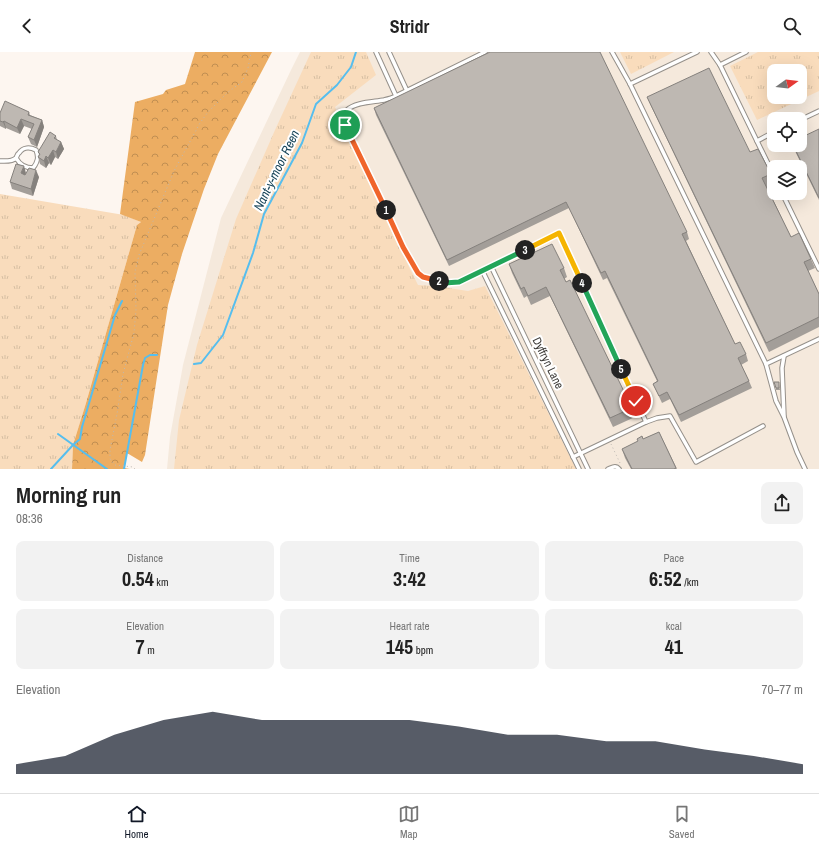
<!DOCTYPE html>
<meta charset="utf-8">
<style>
:root{--surface:#fff;--page:#f2f2f2;--text:#222;--muted:#767676;--line:#e0e0e0;--accent:#111827}
body{margin:0;font-family:"Archivo Narrow",sans-serif;background:var(--page);color:var(--text);height:100vh;display:flex;flex-direction:column;font-size:15px;white-space:nowrap}
*{box-sizing:border-box;margin:0}
p{font-size:13px;color:var(--muted)}
.icon{flex:none;width:22px;height:22px;fill:none;stroke:currentColor;stroke-width:2;stroke-linecap:round;stroke-linejoin:round}
.map{position:relative;height:417px;overflow:hidden}
.panel{display:flex;flex-direction:column;background:var(--surface);flex:1}
.panel>*{flex:none}
.needle{width:26px;rotate:75deg}
.controls{position:absolute;left:767px;top:12px;display:grid;gap:8px}
.controls a{display:grid;place-items:center;width:40px;height:40px;border-radius:8px;background:var(--surface);box-shadow:0 4px 16px #0002;font-size:20px}
.pin{position:absolute;display:grid;place-items:center;width:34px;height:34px;color:#fff;margin:-17px;border:2px solid #fff;border-radius:50%;box-shadow:0 1px 4px #0007}
.km{position:absolute;width:20px;height:20px;margin:-10px;border-radius:50%;background:#222;color:#fff;font-size:11px;line-height:20px;text-align:center}
.round{display:grid;place-items:center;flex:none;width:42px;height:42px;border-radius:8px;background:var(--page)}
.summary{display:flex;align-items:center;justify-content:space-between;height:68px;padding:0 16px}
h1{font-size:22px;font-weight:700;line-height:30px}
.stats{display:grid;grid-template-columns:repeat(3,1fr);gap:6px;height:68px;padding:4px 16px}
.stats div{display:grid;align-content:center;border-radius:8px;background:var(--page);text-align:center}
.stats b{font-size:20px;font-weight:700}
.stats small{font-size:11px;font-weight:400}
.stats p{font-size:11px}
.chart{height:112px;padding:8px 16px}
.chart p{display:flex;justify-content:space-between}
.chart svg{width:100%;height:72px;margin-top:4px;fill:var(--accent);opacity:.7}
header{display:flex;justify-content:space-between;align-items:center;height:52px;padding:0 16px;background:var(--surface);font-size:18px;font-weight:700}
.dock{display:flex;justify-content:space-around;align-items:center;height:56px;border-top:1px solid var(--line);background:var(--surface);font-size:11px;color:var(--muted)}
.dock a{display:grid;justify-items:center;gap:2px}
.dock .active{color:var(--accent)}
.map>svg:first-child{display:block}
.built{fill:#f5e9dc;fill-rule:evenodd}
.grass{fill:url(#grass-tufts);fill-rule:evenodd}
.forest{fill:url(#forest-crowns)}
.lines{fill:none;stroke-linecap:round;stroke-linejoin:round}
.stream{stroke:#56beee;stroke-width:2}
.lane-casing{stroke:#95908a;stroke-width:5.5}
.path{stroke:#beb9b4;stroke-width:1;stroke-dasharray:1 3;stroke-linecap:butt}
.lane{stroke:#fff;stroke-width:3.5}
.wall{fill:#a39e99}
.shaded-wall{fill:#85817d}
.building{fill:#beb8b2;stroke:#85817d}
.split-1-casing{stroke:#fff;stroke-width:8}
.split-2-casing{stroke:#fff;stroke-width:8}
.split-3-casing{stroke:#fff;stroke-width:8}
.split-4-casing{stroke:#fff;stroke-width:8}
.split-5-casing{stroke:#fff;stroke-width:8}
.split-6-casing{stroke:#fff;stroke-width:8}
.split-1{stroke:#f0652b;stroke-width:5}
.split-2{stroke:#f0652b;stroke-width:5}
.split-3{stroke:#22a559;stroke-width:5}
.split-4{stroke:#f5b400;stroke-width:5}
.split-5{stroke:#22a559;stroke-width:5}
.split-6{stroke:#f5b400;stroke-width:5}
.labels{text-anchor:middle;stroke-width:4;stroke-linejoin:round;paint-order:stroke}
.street-label{font-size:12px;fill:#3a3835;stroke:#fff}
.water-label{font-size:13px;font-style:italic;fill:#1b475b;stroke:#fff}
</style>
<header><svg class="icon" aria-label="back" viewBox="0 0 24 24"><path d="M15 5l-7 7 7 7"/></svg>Stridr<svg class="icon" aria-label="search" viewBox="0 0 24 24"><circle cx="10" cy="10" r="6"/><path d="M15 15l6 6"/></svg></header>
<div class="map">
<svg width="819" height="417" viewBox="0 0 819 417">
<defs>
<pattern id="grass-tufts" width="24" height="20" patternUnits="userSpaceOnUse"><rect width="24" height="20" fill="#f9dcbc"/><path d="M3 7l-1-3M5 7V3M7 7l1-3M15 17l-1-3M17 17v-4M19 17l1-3" fill="none" stroke="#d6bea2"/></pattern>
<pattern id="forest-crowns" width="20" height="18" patternUnits="userSpaceOnUse"><rect width="20" height="18" fill="#ecad62"/><path d="M2 6a3 3 0 1 1 6 0M12 15a3 3 0 1 1 6 0" fill="none" stroke="#c08e52"/></pattern>
</defs>
<rect width="100%" height="100%" fill="#fdf6f0"/>
<path class="built" d="M300 0H819V417H167L170 385 183 313 221 166 291 18ZM774 19H800V45H774ZM774 67H800V93H774ZM774 115H800V141H774Z"/>
<g class="grass">
<path d="M311 0H366L376 23 335 55 380 156 418 233 436 234 468 239 485 234 576 417H174L179 368 197 293 236 167 275 78Z"/>
<path d="M620 0H674L631 22Z"/>
<path d="M758 0H819V39L757 68 730 14ZM774 19H800V45H774Z"/>
<path d="M0 142 124 163 141 170 137 173 86 351 73 393 72 417H0Z"/>
</g>
<path class="forest" d="M195 0H272L218 102 204 137 182 202 168 253 145 403 142 410 127 401 124 416 130 417H72L73 393 86 351 137 173 141 170 120 162 135 50 163 42 166 38 185 32Z"/>
<g class="lines">
<g class="stream">
<path d="M194 312 201 311 223 283 253 201 264 162 302 91 316 52 337 33 351 15 356 0"/>
<path d="M58 382 107 417"/>
<path d="M51 417 73 393 80 387 82 375 115 263 122 249"/>
<path d="M124 417 143 313 145 306 150 303H157"/>
</g>
<defs>
<g id="lane">
<path d="M376 0 396 44"/>
<path d="M389 0 407 39"/>
<path d="M485 0 396 44C392 46 388 47 384 48 374 50 355 50 347 58 344 61 344 65 344 69L403 195 418 221 423 225 444 231H452L459 230 559 181 646 370 573 405"/>
<path d="M612 0 630 32 766 312 776 349 784 365 797 400 805 417"/>
<path d="M711 0 720 13 774 124"/>
<path d="M720 13 746 0"/>
<path d="M630 32 697 0"/>
<path d="M800 68 819 59"/>
<path d="M757 89 774 80"/>
<path d="M0 109C5 109 12 110 16 106 17 105 17 102 19 101 23 95 30 95 36 98 39 105 38 110 33 116 25 116 20 113 16 106"/>
<path d="M782 141 819 217"/>
<path d="M491 214 588 417"/>
<path d="M482 218 579 417"/>
<path d="M766 312 819 287"/>
<path d="M784 364 782 316 784 304"/>
<path d="M646 370 657 366 670 364 696 410 763 374"/>
<path d="M608 417C613 415 616 413 619 417"/>
</g>
</defs>
<use href="#lane" class="lane-casing"/>
<g class="path">
<path d="M611 392 620 411"/>
<path d="M135 417 133 415 115 413 110 407V398L117 362 123 322 134 281 136 258 135 220 139 203 174 119 200 71 208 60 228 40 242 30 248 16 251 0"/>
</g>
<use href="#lane" class="lane"/>
</g>
<g class="wall">
<path d="M647 45 750 100 771 122 774 131 767 135 791 185 811 207 815 216 808 219 819 242V275L769 300 651 54Z"/>
<path d="M374 56 687 180 689 187 686 189 735 292 746 302 748 309 741 313 749 329 752 336 681 370 670 347 662 351 653 332 657 329 607 226 603 228 569 156 449 214 376 63Z"/>
<path d="M29 60 30 63 42 68 44 75 37 95 31 92 28 85 32 77 24 74 20 82 6 76V77L0 74V61Z"/>
<path d="M819 77V148L795 99 793 93H800Z"/>
<path d="M56 84 57 88 61 90 64 97 58 107 55 105 51 113 49 111 46 116 40 112 38 105 39 102 38 100Z"/>
<path d="M26 121 39 125 33 144 12 137 10 130Z"/>
<path d="M509 212 564 216 567 225 564 227 632 356 635 365 613 375 550 244 531 253 527 244 524 246 512 221Z"/>
<path d="M779 330V332L780 338H776V336Z"/>
<path d="M659 380 677 417H631L625 406 622 397Z"/>
</g>
<g class="shaded-wall">
<path d="M21 67 24 74 20 82 17 76Z"/>
<path d="M42 68 44 75 37 95 34 88Z"/>
<path d="M4 69 6 76V77L3 70Z"/>
<path d="M61 90 64 97 58 107 56 100Z"/>
<path d="M53 98 55 105 51 113 48 106Z"/>
<path d="M46 104 49 111 46 116 44 109Z"/>
<path d="M24 114 26 121 23 128 21 121Z"/>
<path d="M36 118 39 125 33 144 31 137Z"/>
</g>
<g class="building">
<path d="M490 0H600L687 180 682 182 735 292 740 290 746 302 738 306 749 329 679 363 667 340 659 344 653 332 658 329 605 219 601 221 566 150 447 208 374 56Z"/>
<path d="M709 16 750 100 758 97 771 122 762 126 791 185 799 181 811 207 804 210 819 242V265L766 291 647 45Z"/>
<path d="M5 49 29 60 28 63 42 68 34 88 28 85 34 72 21 67 17 76 4 69 3 70 0 69V61Z"/>
<path d="M819 77V146L793 93H800V86Z"/>
<path d="M50 80 56 84 54 86 61 90 56 100 53 98 48 106 46 104 44 109 38 105 40 102 38 100Z"/>
<path d="M16 112 24 114 21 121 25 123 29 116 36 118 31 137 10 130Z"/>
<path d="M552 192 564 216 560 218 566 230 570 228 632 356 610 366 546 235 528 244 524 235 521 237 509 212Z"/>
<path d="M774 330H779V336H776Z"/>
<path d="M659 380 676 416 674 417H632L622 397 638 389 637 387 642 384 643 387Z"/>
</g>
<g class="lines">
<defs>
<path id="split-1" d="M345 73 386 158"/>
<path id="split-2" d="M386 158 403 195 418 221 423 225 439 229"/>
<path id="split-3" d="M439 229 444 231 459 230 525 198"/>
<path id="split-4" d="M525 198 559 181 582 231"/>
<path id="split-5" d="M582 231 621 317"/>
<path id="split-6" d="M621 317 636 349"/>
</defs>
<use href="#split-1" class="split-1-casing"/>
<use href="#split-2" class="split-2-casing"/>
<use href="#split-3" class="split-3-casing"/>
<use href="#split-4" class="split-4-casing"/>
<use href="#split-5" class="split-5-casing"/>
<use href="#split-6" class="split-6-casing"/>
<use href="#split-1" class="split-1"/>
<use href="#split-2" class="split-2"/>
<use href="#split-3" class="split-3"/>
<use href="#split-4" class="split-4"/>
<use href="#split-5" class="split-5"/>
<use href="#split-6" class="split-6"/>
</g>
<g class="labels">
<g class="street-label">
<text transform="translate(548 311) rotate(64)" y="4">Dyffryn Lane</text>
</g>
<g class="water-label">
<text transform="translate(276 118) rotate(-64)" y="5">Nant-y-moor Reen</text>
</g>
</g>
</svg>
<div class="controls">
<a><svg class="needle" viewBox="-14 -14 28 28"><path d="M0-13l5 13h-10z" fill="#e53935"/><path d="M0 13l5-13h-10z" fill="#767676"/></svg></a>
<a><svg class="icon" aria-label="locate" viewBox="0 0 24 24"><circle cx="12" cy="12" r="6"/><path d="M12 2v4M12 18v4M2 12h4M18 12h4"/></svg></a>
<a><svg class="icon" aria-label="layers" viewBox="0 0 24 24"><path d="M12 4l9 5-9 5-9-5zM3 14l9 5 9-5"/></svg></a>
</div>
<div class="pin" style="left:345px;top:73px;background:#1e9e55"><svg class="icon" aria-label="arrive" viewBox="0 0 24 24"><path d="M6 21V4h12l-3 4 3 4H6"/></svg></div>
<div class="pin" style="left:636px;top:349px;background:#d93025"><svg class="icon" aria-label="check" viewBox="0 0 24 24"><path d="M5 12l5 5 9-10"/></svg></div>
<b class="km" style="left:386px;top:158px">1</b>
<b class="km" style="left:439px;top:229px">2</b>
<b class="km" style="left:525px;top:198px">3</b>
<b class="km" style="left:582px;top:231px">4</b>
<b class="km" style="left:621px;top:317px">5</b>
</div>
<section class="panel">
<div class="summary"><div><h1>Morning run</h1><p>08:36</p></div><a class="round"><svg class="icon" aria-label="share" viewBox="0 0 24 24"><path d="M12 15V3M7 8l5-5 5 5M5 13v7h14v-7"/></svg></a></div>
<div class="stats">
<div><p>Distance</p><b>0.54<small> km</small></b></div>
<div><p>Time</p><b>3:42</b></div>
<div><p>Pace</p><b>6:52<small> /km</small></b></div>
</div>
<div class="stats">
<div><p>Elevation</p><b>7<small> m</small></b></div>
<div><p>Heart rate</p><b>145<small> bpm</small></b></div>
<div><p>kcal</p><b>41</b></div>
</div>
<div class="chart"><p><span>Elevation</span>70–77 m</p>
<svg viewBox="0 0 160 44" preserveAspectRatio="none"><path d="M0 44V38L10 33L20 20L30 11L40 6L50 11L60 11L70 11L80 11L90 15L100 20L110 20L120 24L130 24L140 29L150 33L160 38V44z"/></svg>
</div>
</section>
<nav class="dock">
<a class="active"><svg class="icon" aria-label="home" viewBox="0 0 24 24"><path d="M3 11l9-7 9 7M6 9v11h12V9"/></svg>Home</a>
<a><svg class="icon" aria-label="map" viewBox="0 0 24 24"><path d="M3 6l6-2 6 2 6-2v14l-6 2-6-2-6 2zM9 4v14M15 6v14"/></svg>Map</a>
<a><svg class="icon" aria-label="saved" viewBox="0 0 24 24"><path d="M7 4h10v16l-5-4-5 4z"/></svg>Saved</a>
</nav>
